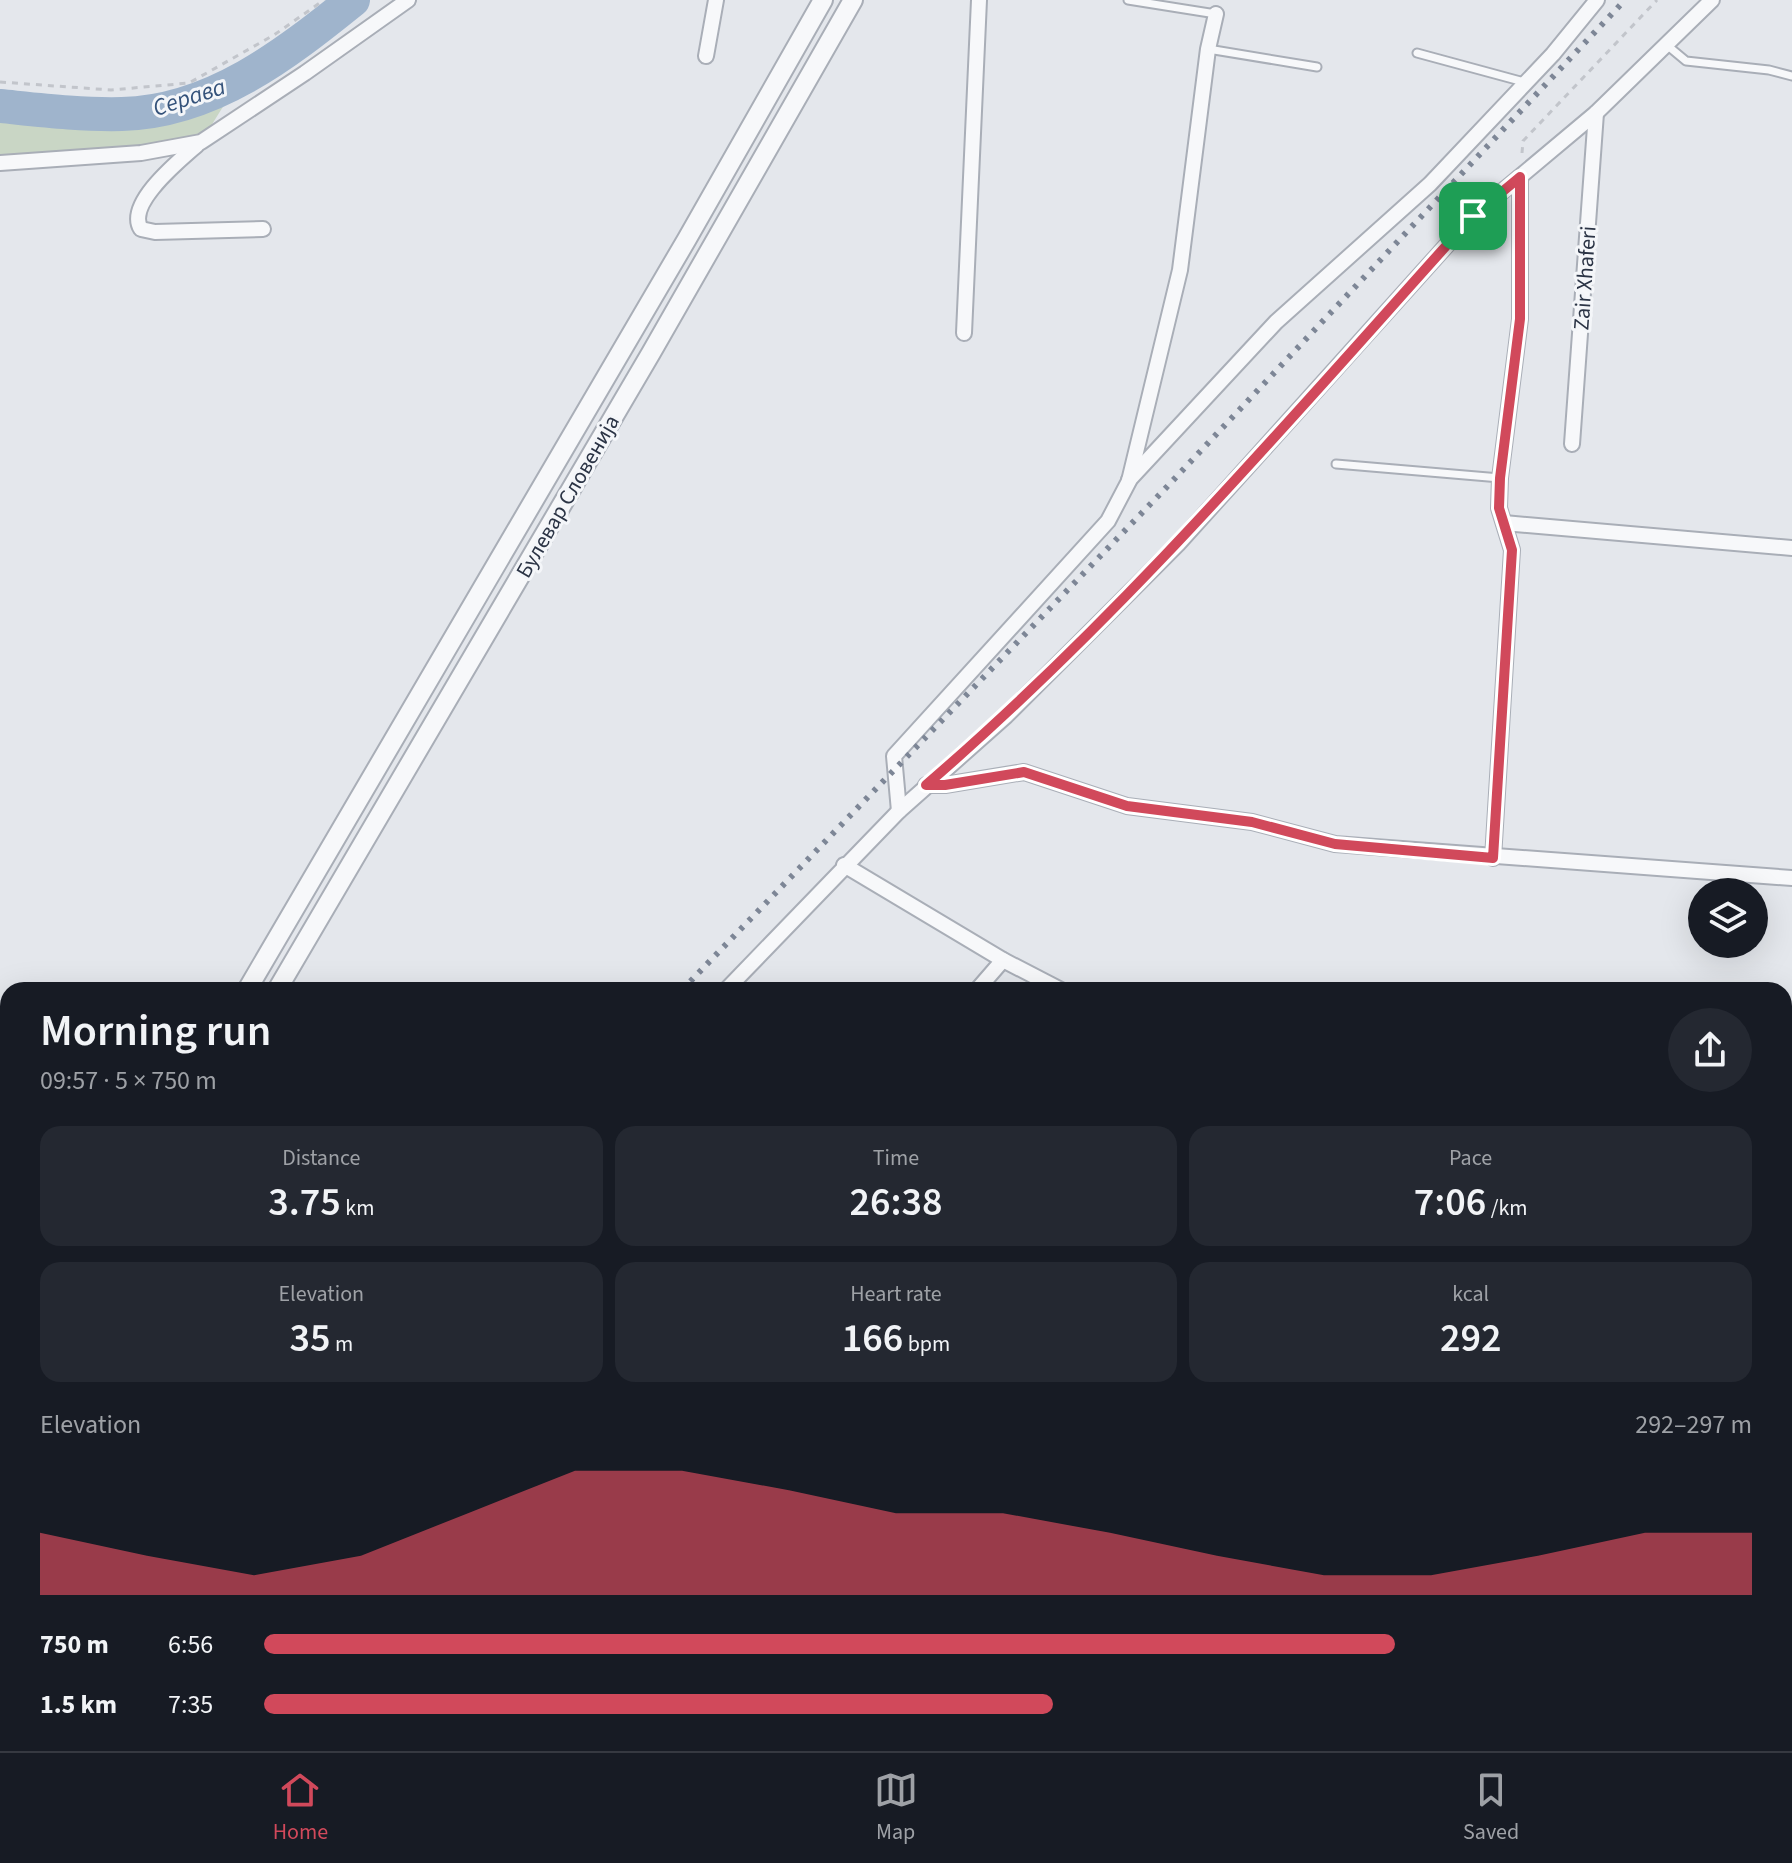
<!DOCTYPE html>
<meta charset="utf-8">
<style>
:root{--surface:#171b24;--page:#242831;--text:#f1f3f6;--muted:#9ea1a6;--line:#363941;--accent:#d1495b}
body{margin:0;font-family:"Source Sans 3",sans-serif;background:var(--page);color:var(--text);height:100vh;display:flex;flex-direction:column;font-size:30px;white-space:nowrap}
*{box-sizing:border-box;margin:0}
p{font-size:26px;color:var(--muted)}
.icon{flex:none;width:44px;height:44px;fill:none;stroke:currentColor;stroke-width:2;stroke-linecap:round;stroke-linejoin:round}
.map{position:relative;flex:1;overflow:hidden}
.details{position:absolute;left:0px;top:982px;width:1792px;height:770px;display:flex;flex-direction:column;background:var(--surface);border-radius:24px 24px 0 0;box-shadow:0 8px 32px #0002}
.details>*{flex:none}
.tools{position:absolute;left:1688px;top:878px;display:grid;gap:16px}
.tools a{display:grid;place-items:center;width:80px;height:80px;border-radius:50%;background:var(--surface);box-shadow:0 8px 32px #0002;font-size:40px}
.pin{position:absolute;display:grid;place-items:center;width:68px;height:68px;color:#fff;margin:-34px;border-radius:16px;box-shadow:0 4px 12px #0006}
.round{display:grid;place-items:center;flex:none;width:84px;height:84px;border-radius:42px;background:var(--page)}
.summary{display:flex;align-items:center;justify-content:space-between;height:136px;padding:0 40px}
h1{font-size:44px;font-weight:600;line-height:60px}
.stats{display:grid;grid-template-columns:repeat(3,1fr);gap:12px;height:136px;padding:8px 40px}
.stats div{display:grid;align-content:center;border-radius:20px;background:var(--page);text-align:center}
.stats b{font-size:40px;font-weight:600}
.stats small{font-size:22px;font-weight:400}
.stats p{font-size:22px}
.chart{height:224px;padding:16px 40px}
.chart p{display:flex;justify-content:space-between}
.chart svg{width:100%;height:144px;margin-top:8px;fill:var(--accent);opacity:.7}
ul{padding:0 40px;list-style:none;font-size:26px}
li{display:grid;grid-template-columns:128px 96px 1fr;align-items:center;height:60px}
li i{height:20px;border-radius:10px;background:var(--accent)}
.tab-bar{display:flex;justify-content:space-around;align-items:center;height:112px;border-top:2px solid var(--line);background:var(--surface);font-size:22px;color:var(--muted)}
.tab-bar a{display:grid;justify-items:center;gap:4px}
.tab-bar .current{color:var(--accent)}
.map>svg:first-child{display:block}
.green{fill:#c9d6c5}
.lines{fill:none;stroke-linecap:round;stroke-linejoin:round}
.river{stroke:#9fb4cc;stroke-width:34}
.service-casing{stroke:#a9aeb7;stroke-width:11}
.minor-casing{stroke:#a9aeb7;stroke-width:18}
.tertiary-casing{stroke:#a9aeb7;stroke-width:22}
.path{stroke:#c2c5cb;stroke-width:3;stroke-dasharray:6 6;stroke-linecap:butt}
.service{stroke:#f7f8fa;stroke-width:7}
.minor{stroke:#f7f8fa;stroke-width:14}
.tertiary{stroke:#f7f8fa;stroke-width:18}
.rail{stroke:#7d8696;stroke-width:6;stroke-dasharray:4 8;stroke-linecap:butt}
.route-casing{stroke:#fff;stroke-width:16}
.route{stroke:#d1495b;stroke-width:10}
.labels{text-anchor:middle;stroke-width:6;stroke-linejoin:round;paint-order:stroke}
.street-label{font-size:22px;fill:#2b3445;stroke:#f4f6f9}
.water-label{font-size:24px;font-style:italic;fill:#34527a;stroke:#f4f6f9}
</style>
<div class="map">
<svg width="1792" height="1751" viewBox="0 0 1792 1751">
<rect width="100%" height="100%" fill="#e4e7ec"/>
<path class="green" d="M239 81 201 142 0 163V106C55 112 114 121 169 108 194 102 217 91 239 81Z"/>
<g class="lines">
<path class="river" d="M0 106C40 110 81 115 122 114 212 112 286 54 353 0"/>
<defs>
<g id="service">
<path d="M1128 0 1216 14"/>
<path d="M1668 46 1686 61 1769 70 1792 76"/>
<path d="M1208 49 1317 67"/>
<path d="M1417 53 1524 82"/>
<path d="M1336 464 1500 478"/>
<path d="M662 1751 668 1744"/>
</g>
<g id="minor">
<path d="M706 56 716 0"/>
<path d="M197 145C180 160 125 204 141 229L155 232 263 229"/>
<path d="M0 163 141 153 201 142 305 73 408 0"/>
<path d="M964 333 979 0"/>
<path d="M1572 444 1596 113"/>
<path d="M1129 480 1276 322 1430 184 1553 54 1597 0"/>
<path d="M1504 523 1792 548"/>
<path d="M926 785H945L1024 772 1127 806 1252 822 1335 844 1792 878"/>
<path d="M899 811 894 756 1108 521 1129 481 1180 270 1208 49 1216 14"/>
<path d="M1493 858 1512 550 1499 508 1500 478 1520 319V177"/>
<path d="M844 865 1003 960 1061 990"/>
<path d="M726 990 899 811 1006 716 1178 544 1473 216 1596 113 1712 0"/>
<path d="M977 990 1003 960"/>
<path d="M0 1684 8 1680"/>
<path d="M1784 1726 1792 1730"/>
<path d="M376 1744 387 1751"/>
<path d="M851 1751 853 1744"/>
<path d="M1083 1751 1087 1744"/>
<path d="M1215 1751 1219 1744"/>
<path d="M1346 1751 1350 1744"/>
<path d="M1470 1751 1474 1744"/>
<path d="M1653 1751 1656 1744"/>
</g>
<g id="tertiary">
<path d="M247 990 687 239 823 0"/>
<path d="M277 990 651 353 853 0"/>
<path d="M0 1359 8 1348"/>
<path d="M0 1398 8 1388"/>
</g>
</defs>
<use href="#service" class="service-casing"/>
<use href="#minor" class="minor-casing"/>
<use href="#tertiary" class="tertiary-casing"/>
<g class="path">
<path d="M0 82 111 90 189 83 274 35 324 0"/>
<path d="M1522 153 1523 141 1657 0"/>
</g>
<use href="#service" class="service"/>
<use href="#minor" class="minor"/>
<use href="#tertiary" class="tertiary"/>
<g class="rail">
<path d="M682 990 1162 492 1625 0"/>
<path d="M0 1637 8 1631"/>
</g>
</g>
<g class="lines">
<defs>
<path id="route" d="M1520 177V319L1500 478 1499 508 1512 550 1493 858 1335 844 1252 822 1127 806 1024 772 945 785H926C1126 613 1297 411 1473 216Z"/>
</defs>
<use href="#route" class="route-casing"/>
<use href="#route" class="route"/>
</g>
<g class="labels">
<g class="street-label">
<text transform="translate(1584 278) rotate(-86)" y="8">Zair Xhaferi</text>
<text transform="translate(567 496) rotate(-60)" y="8">Булевар Словенија</text>
</g>
<g class="water-label">
<text transform="translate(189 97) rotate(-18)" y="8">Серава</text>
</g>
</g>
</svg>
<div class="tools">
<a><svg class="icon" aria-label="layers" viewBox="0 0 24 24"><path d="M12 4l9 5-9 5-9-5zM3 14l9 5 9-5"/></svg></a>
</div>
<div class="pin" style="left:1473px;top:216px;background:#1e9e55"><svg class="icon" aria-label="arrive" viewBox="0 0 24 24"><path d="M6 21V4h12l-3 4 3 4H6"/></svg></div>
<section class="details">
<div class="summary"><div><h1>Morning run</h1><p>09:57 · 5 × 750 m</p></div><a class="round"><svg class="icon" aria-label="share" viewBox="0 0 24 24"><path d="M12 15V3M7 8l5-5 5 5M5 13v7h14v-7"/></svg></a></div>
<div class="stats">
<div><p>Distance</p><b>3.75<small> km</small></b></div>
<div><p>Time</p><b>26:38</b></div>
<div><p>Pace</p><b>7:06<small> /km</small></b></div>
</div>
<div class="stats">
<div><p>Elevation</p><b>35<small> m</small></b></div>
<div><p>Heart rate</p><b>166<small> bpm</small></b></div>
<div><p>kcal</p><b>292</b></div>
</div>
<div class="chart"><p><span>Elevation</span>292–297 m</p>
<svg viewBox="0 0 160 44" preserveAspectRatio="none"><path d="M0 44V25L10 32L20 38L30 32L40 19L50 6L60 6L70 12L80 19L90 19L100 25L110 32L120 38L130 38L140 32L150 25L160 25V44z"/></svg>
</div>
<ul>
<li><b>750 m</b>6:56<i style="width:76%"></i></li>
<li><b>1.5 km</b>7:35<i style="width:53%"></i></li>
</ul>
</section>
</div>
<nav class="tab-bar">
<a class="current"><svg class="icon" aria-label="home" viewBox="0 0 24 24"><path d="M3 11l9-7 9 7M6 9v11h12V9"/></svg>Home</a>
<a><svg class="icon" aria-label="map" viewBox="0 0 24 24"><path d="M3 6l6-2 6 2 6-2v14l-6 2-6-2-6 2zM9 4v14M15 6v14"/></svg>Map</a>
<a><svg class="icon" aria-label="saved" viewBox="0 0 24 24"><path d="M7 4h10v16l-5-4-5 4z"/></svg>Saved</a>
</nav>
